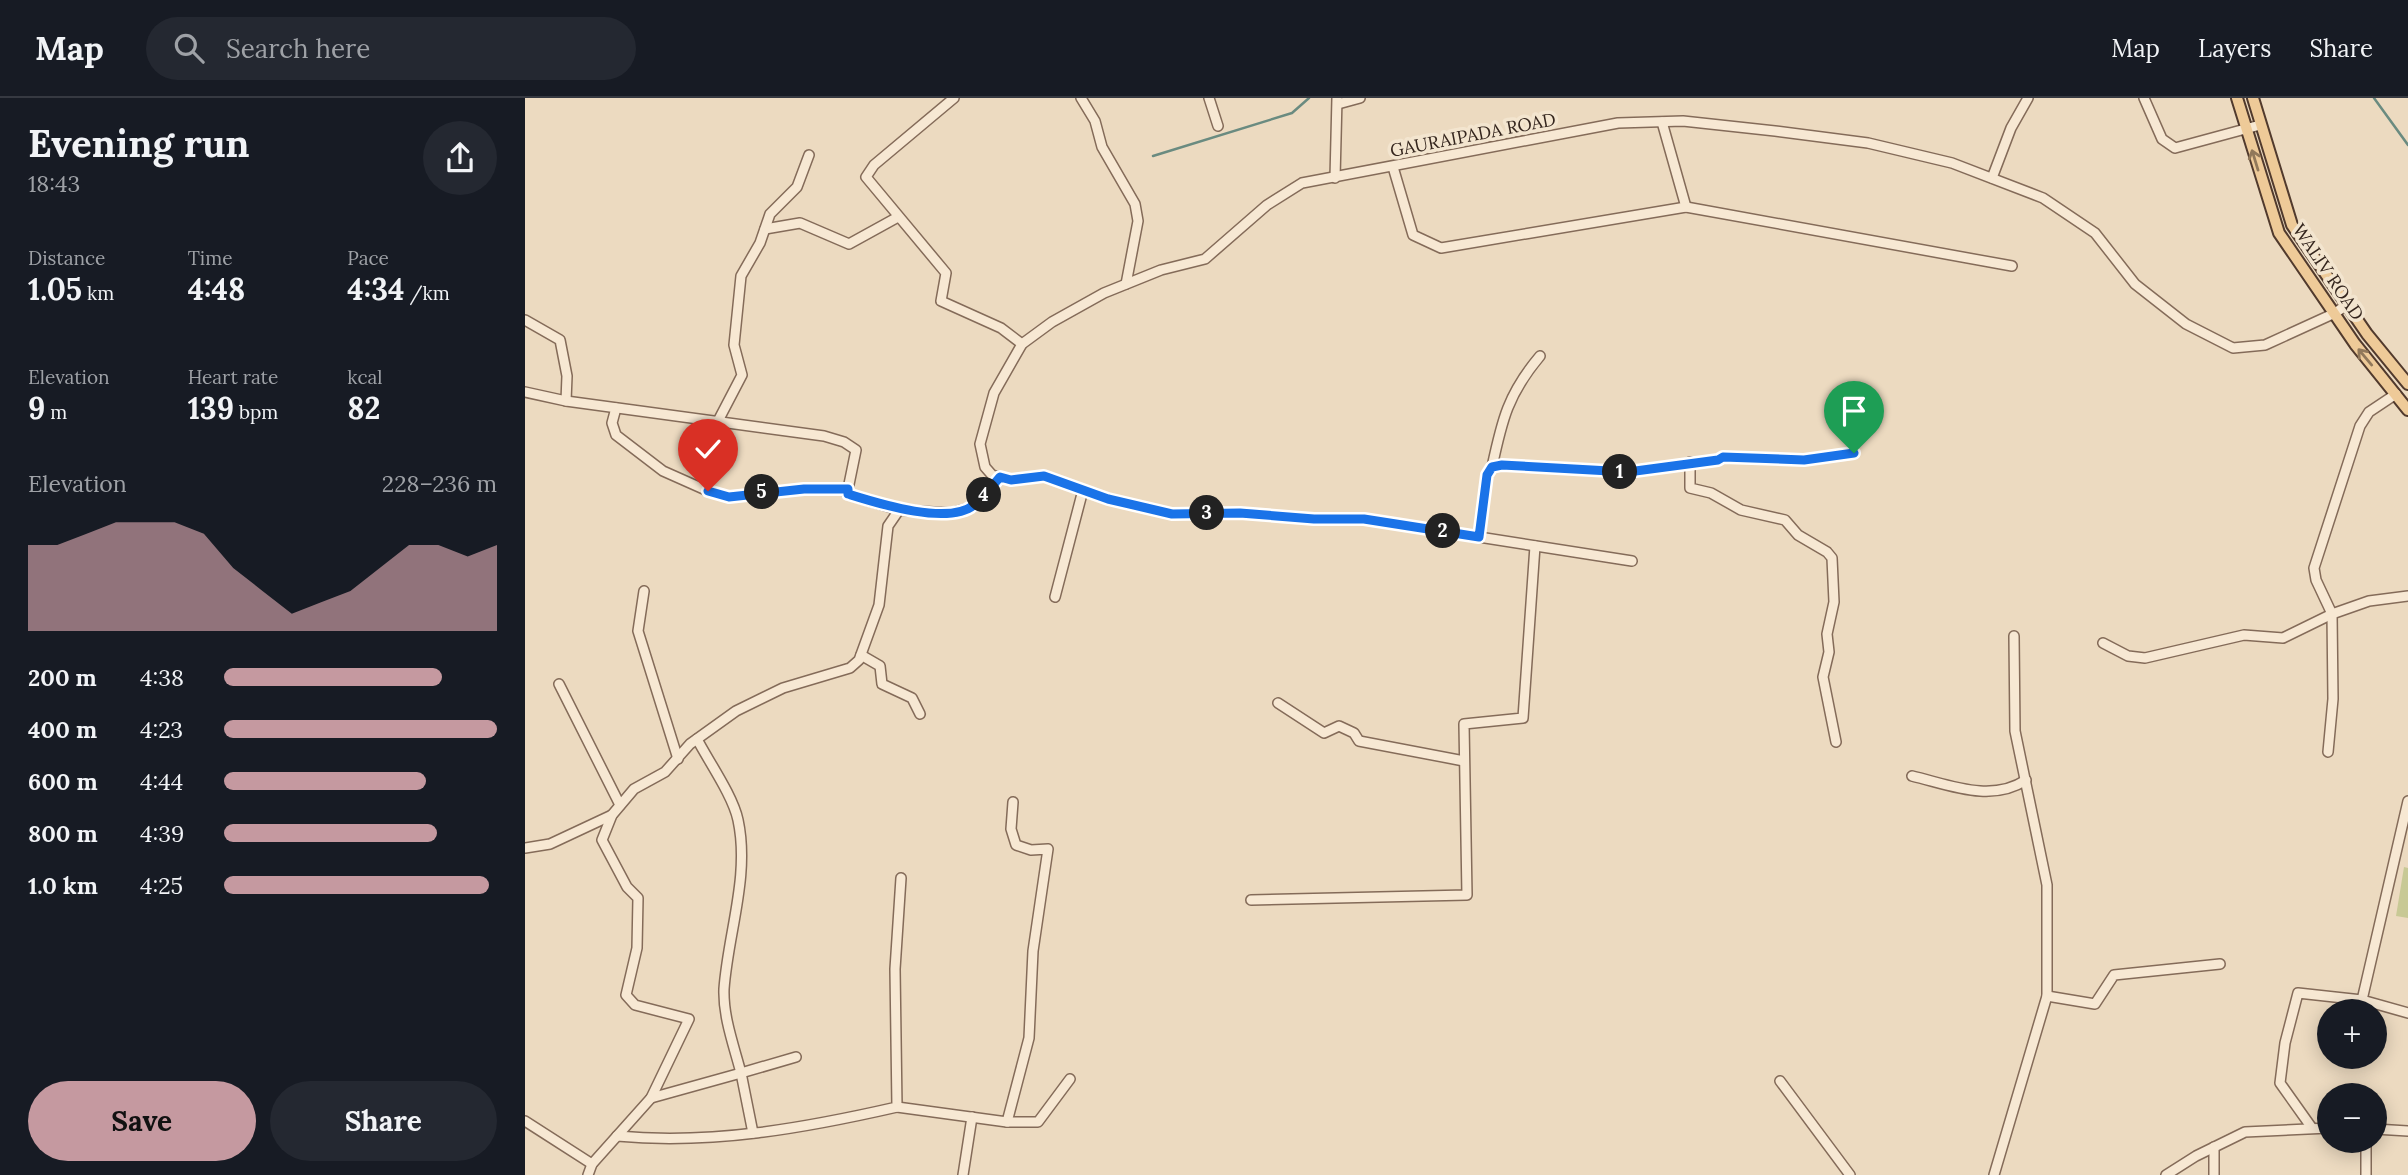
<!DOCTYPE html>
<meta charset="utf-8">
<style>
:root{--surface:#171b24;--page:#242831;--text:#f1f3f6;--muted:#9ea1a6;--line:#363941;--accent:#c599a0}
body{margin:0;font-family:Lora,serif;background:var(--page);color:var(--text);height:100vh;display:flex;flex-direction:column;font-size:26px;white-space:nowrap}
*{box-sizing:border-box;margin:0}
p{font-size:23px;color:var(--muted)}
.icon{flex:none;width:38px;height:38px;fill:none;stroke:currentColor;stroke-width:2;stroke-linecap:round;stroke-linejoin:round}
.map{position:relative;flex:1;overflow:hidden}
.panel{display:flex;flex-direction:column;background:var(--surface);width:525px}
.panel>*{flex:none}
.buttons{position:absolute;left:1792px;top:901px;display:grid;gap:14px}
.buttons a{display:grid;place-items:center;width:70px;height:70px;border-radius:50%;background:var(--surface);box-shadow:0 4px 18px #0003;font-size:35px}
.pin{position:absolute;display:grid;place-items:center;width:60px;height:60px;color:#fff;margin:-72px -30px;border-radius:50% 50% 50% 0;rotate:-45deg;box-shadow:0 0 7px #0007}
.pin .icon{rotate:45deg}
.km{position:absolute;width:35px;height:35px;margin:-18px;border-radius:50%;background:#222;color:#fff;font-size:19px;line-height:35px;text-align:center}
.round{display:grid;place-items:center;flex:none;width:74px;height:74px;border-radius:37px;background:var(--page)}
.head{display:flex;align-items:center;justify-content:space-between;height:119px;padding:0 28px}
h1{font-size:38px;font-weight:700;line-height:52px}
.metrics{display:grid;grid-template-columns:repeat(3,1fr);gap:10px;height:119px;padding:7px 28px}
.metrics div{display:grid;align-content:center}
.metrics b{font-size:30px;font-weight:700}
.metrics small{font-size:19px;font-weight:400}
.metrics p{font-size:19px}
.chart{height:196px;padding:14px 28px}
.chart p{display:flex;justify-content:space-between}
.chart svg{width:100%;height:126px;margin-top:7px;fill:var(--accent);opacity:.7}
.primary-button{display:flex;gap:14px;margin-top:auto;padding:14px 28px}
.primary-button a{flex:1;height:80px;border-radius:42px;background:var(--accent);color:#111;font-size:28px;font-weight:700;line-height:80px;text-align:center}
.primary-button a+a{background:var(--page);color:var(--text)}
ul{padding:0 28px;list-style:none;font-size:23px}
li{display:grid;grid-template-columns:112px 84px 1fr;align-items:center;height:52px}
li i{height:18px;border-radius:9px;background:var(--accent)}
header{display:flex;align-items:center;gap:42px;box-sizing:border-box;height:98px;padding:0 35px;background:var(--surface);border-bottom:2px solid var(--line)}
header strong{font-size:33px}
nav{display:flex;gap:38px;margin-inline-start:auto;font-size:24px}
.search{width:490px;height:63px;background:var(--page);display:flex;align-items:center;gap:18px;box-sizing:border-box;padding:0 24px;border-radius:38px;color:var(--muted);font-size:26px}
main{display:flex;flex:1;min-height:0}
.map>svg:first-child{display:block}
.green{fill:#c8c995}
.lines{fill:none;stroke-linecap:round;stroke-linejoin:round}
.stream{stroke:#6a8b80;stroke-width:2.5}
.minor-casing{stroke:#846b59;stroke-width:12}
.major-casing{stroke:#513a2d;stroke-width:14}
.minor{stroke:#f7e8d3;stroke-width:9}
.major{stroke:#eeca98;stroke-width:10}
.oneway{stroke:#91785a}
.route-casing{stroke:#fff;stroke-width:14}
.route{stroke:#1a73e8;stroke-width:9}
.labels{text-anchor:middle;stroke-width:7;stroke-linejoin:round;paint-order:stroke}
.street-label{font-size:18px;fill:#34251d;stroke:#f3e5cf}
</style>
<header>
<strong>Map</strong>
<div class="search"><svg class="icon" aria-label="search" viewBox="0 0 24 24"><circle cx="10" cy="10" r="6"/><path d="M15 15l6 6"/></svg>Search here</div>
<nav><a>Map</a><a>Layers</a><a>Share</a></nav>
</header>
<main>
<section class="panel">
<div class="head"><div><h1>Evening run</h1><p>18:43</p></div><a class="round"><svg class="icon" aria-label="share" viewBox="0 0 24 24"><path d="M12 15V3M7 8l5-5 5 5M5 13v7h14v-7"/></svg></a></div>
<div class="metrics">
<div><p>Distance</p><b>1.05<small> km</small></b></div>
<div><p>Time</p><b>4:48</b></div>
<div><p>Pace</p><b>4:34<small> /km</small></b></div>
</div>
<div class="metrics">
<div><p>Elevation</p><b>9<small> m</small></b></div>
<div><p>Heart rate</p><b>139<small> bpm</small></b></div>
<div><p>kcal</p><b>82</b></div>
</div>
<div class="chart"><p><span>Elevation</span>228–236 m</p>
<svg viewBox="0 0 160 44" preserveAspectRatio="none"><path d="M0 44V14L10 14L20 10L30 6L40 6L50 6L60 10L70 22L80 30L90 38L100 34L110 30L120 22L130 14L140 14L150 18L160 14V44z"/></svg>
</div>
<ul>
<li><b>200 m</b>4:38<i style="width:80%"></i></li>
<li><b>400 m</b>4:23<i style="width:100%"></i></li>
<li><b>600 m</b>4:44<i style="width:74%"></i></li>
<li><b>800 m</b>4:39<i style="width:78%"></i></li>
<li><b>1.0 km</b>4:25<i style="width:97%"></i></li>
</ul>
<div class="primary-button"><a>Save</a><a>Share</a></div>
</section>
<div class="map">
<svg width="1883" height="1077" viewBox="0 0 1883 1077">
<rect width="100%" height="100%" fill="#ecdac0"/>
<path class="green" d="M1879 769 1883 770V820L1871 818Z"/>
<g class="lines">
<g class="stream">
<path d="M1849 0 1883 47"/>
<path d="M628 58 767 15 784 0"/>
</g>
<defs>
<g id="minor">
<path d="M429 0 349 67 341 79 421 175 416 203 476 230 497 246"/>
<path d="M556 0 570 23 577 49 610 106 613 123 601 186"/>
<path d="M684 0 693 28"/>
<path d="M1619 0 1637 41 1650 50 1735 27"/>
<path d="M813 6 835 0"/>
<path d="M1137 24 1161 109"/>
<path d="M868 69 888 137 916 150 1161 109 1487 168"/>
<path d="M810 80 812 0"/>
<path d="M1467 80 1486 30 1503 0"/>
<path d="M240 131 275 125 324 146 373 119"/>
<path d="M0 222 35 242 42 278 41 303"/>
<path d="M0 294 41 303 299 338 319 344 331 352 322 396 374 412"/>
<path d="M91 310 87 325 91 337 138 373 183 393 204 399 279 391H323"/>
<path d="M193 323 217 277 209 247 216 178 235 145 245 116 272 89 284 57"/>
<path d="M1165 364V390L1186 395 1216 412 1260 422 1273 437 1302 454 1307 460 1309 504 1302 536 1304 554 1298 579 1311 644"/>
<path d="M967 369C977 322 983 296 1015 258"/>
<path d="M954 439 962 378 967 369 977 367 1103 374 1193 362 1198 359 1279 362 1329 355"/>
<path d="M1107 463 839 421H788L714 415 647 416 583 401 519 378 486 382 467 377 460 369 455 346 469 295 497 246 527 224 579 195 636 172 680 161 742 107 777 85 1093 25 1158 23 1250 33 1343 45 1427 65 1518 100 1570 135 1610 186 1661 226 1708 250 1740 247 1810 215 1823 206"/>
<path d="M119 493 113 533 153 661"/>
<path d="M530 499 558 392"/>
<path d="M1578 545 1603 558 1620 560 1719 537 1758 540 1807 516 1844 503 1883 498"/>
<path d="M336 557 355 568 357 586 387 600 395 616"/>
<path d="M34 586 95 707"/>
<path d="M753 605 799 635 814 628 829 635 834 643 939 663"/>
<path d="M1803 654 1808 601 1807 516 1791 482 1789 470 1835 328 1844 314 1871 296"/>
<path d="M1387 678C1425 687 1466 705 1501 682"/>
<path d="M1883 703 1837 902 1883 915"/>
<path d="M0 750 25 746 87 717"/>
<path d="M726 802 942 797 939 626 998 620 1010 448"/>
<path d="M1522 898 1570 906 1589 877 1695 866"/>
<path d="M1255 983 1325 1077"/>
<path d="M126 1000 216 975C209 948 198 919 199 891 203 835 225 778 213 722 208 698 184 664 172 641"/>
<path d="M372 1009 482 1024 504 940 508 853 523 751 506 752 491 747 486 731 488 704"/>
<path d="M0 1023 67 1066"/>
<path d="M482 1024H513L545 981"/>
<path d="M1787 1030 1755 985 1760 945 1773 895 1837 902"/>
<path d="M1850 1031 1883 1033"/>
<path d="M228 1035 216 975 271 959"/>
<path d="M92 1038C186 1047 280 1030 372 1009L370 871 376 780"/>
<path d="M1841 1043V1077"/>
<path d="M1689 1049V1077"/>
<path d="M63 1077 67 1066 126 1000 164 921 110 907 101 897 112 850 113 800 102 789 77 742 87 717 109 691 140 674 165 646 211 613 258 590 325 570 334 562 354 507 363 428 374 412 426 415 448 409 475 379"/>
<path d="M438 1077 447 1019"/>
<path d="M1469 1077 1522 898V787L1490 633 1489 538"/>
<path d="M1641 1077 1671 1058 1720 1034 1804 1030"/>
</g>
<g id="major">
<path d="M1712 0 1754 135 1830 246 1883 312"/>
<path d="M1728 0 1767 127 1842 236 1883 286"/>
</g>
</defs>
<use href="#minor" class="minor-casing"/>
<use href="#major" class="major-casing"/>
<use href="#minor" class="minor"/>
<use href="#major" class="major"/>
</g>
<defs><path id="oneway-shaft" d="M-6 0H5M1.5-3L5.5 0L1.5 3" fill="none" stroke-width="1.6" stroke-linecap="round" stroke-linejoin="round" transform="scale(1.75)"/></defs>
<g class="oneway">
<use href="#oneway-shaft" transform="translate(1730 62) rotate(-107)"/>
<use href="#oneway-shaft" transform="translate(1840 259) rotate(-130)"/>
</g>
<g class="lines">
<defs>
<path id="route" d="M183 393 204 399 279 391H323V396C352 405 423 428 449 407 459 400 467 388 475 379L486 382 519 378 583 401 647 416 715 415 789 421H839L954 439 962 377 967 369 977 367 1103 374 1193 362 1198 359 1279 362 1329 355"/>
</defs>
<use href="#route" class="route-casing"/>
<use href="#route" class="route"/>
</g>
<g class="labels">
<g class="street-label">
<text transform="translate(948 37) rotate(-11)" y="6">GAURAIPADA ROAD</text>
<text transform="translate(1803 174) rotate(56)" y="6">WALIV ROAD</text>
</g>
</g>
</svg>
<div class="buttons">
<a>+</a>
<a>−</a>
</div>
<div class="pin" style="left:1329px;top:355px;background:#1e9e55"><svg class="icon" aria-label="arrive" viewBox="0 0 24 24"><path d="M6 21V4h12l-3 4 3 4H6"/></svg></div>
<div class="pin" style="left:183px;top:393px;background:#d93025"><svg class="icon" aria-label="check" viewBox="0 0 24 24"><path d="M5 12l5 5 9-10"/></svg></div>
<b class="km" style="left:1095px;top:374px">1</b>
<b class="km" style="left:918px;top:433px">2</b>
<b class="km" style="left:682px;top:415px">3</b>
<b class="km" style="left:459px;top:397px">4</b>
<b class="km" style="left:237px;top:394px">5</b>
</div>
</main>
